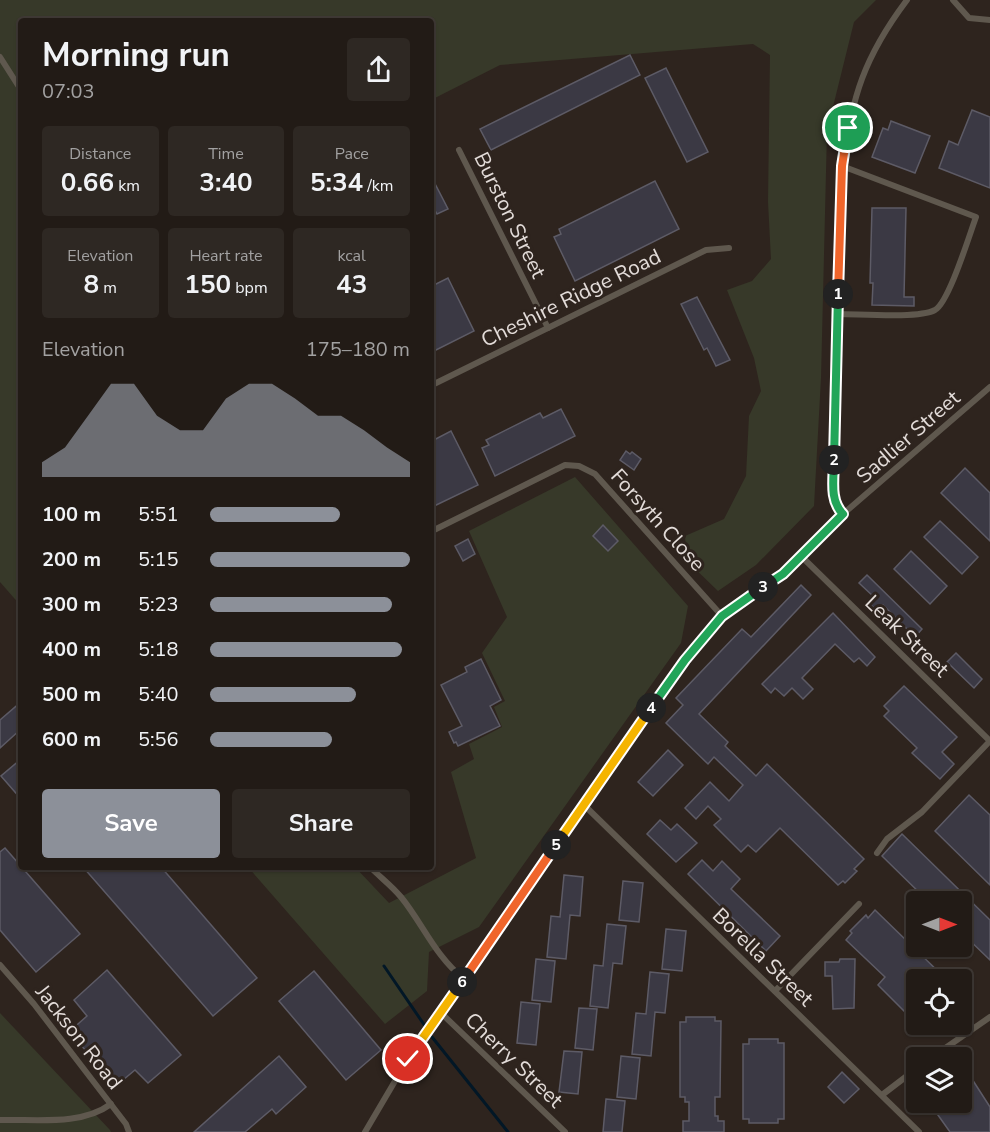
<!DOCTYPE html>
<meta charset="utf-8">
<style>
:root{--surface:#221b16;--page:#2e2823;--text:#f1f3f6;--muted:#a2a1a1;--line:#3f3935;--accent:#8c9099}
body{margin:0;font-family:"Nunito Sans",sans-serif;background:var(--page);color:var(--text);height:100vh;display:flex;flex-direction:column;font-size:22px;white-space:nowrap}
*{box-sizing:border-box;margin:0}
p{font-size:20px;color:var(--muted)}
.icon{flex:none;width:33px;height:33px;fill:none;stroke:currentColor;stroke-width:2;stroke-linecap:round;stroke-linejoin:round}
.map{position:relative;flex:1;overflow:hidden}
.drawer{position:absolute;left:18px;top:18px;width:416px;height:852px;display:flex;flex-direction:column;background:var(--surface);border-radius:6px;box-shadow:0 2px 4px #0004,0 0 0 2px var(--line)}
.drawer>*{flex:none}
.needle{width:39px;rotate:90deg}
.controls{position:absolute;left:906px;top:891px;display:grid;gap:12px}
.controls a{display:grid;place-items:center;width:66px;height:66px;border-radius:6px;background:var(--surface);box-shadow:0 2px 4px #0004,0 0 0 2px var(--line);font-size:30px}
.pin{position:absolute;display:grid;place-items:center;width:51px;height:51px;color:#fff;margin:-26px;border:3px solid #fff;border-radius:50%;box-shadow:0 2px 6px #0007}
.km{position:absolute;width:30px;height:30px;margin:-15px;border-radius:50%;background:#222;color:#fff;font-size:16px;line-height:30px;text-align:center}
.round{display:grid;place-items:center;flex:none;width:63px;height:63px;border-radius:6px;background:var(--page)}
.overview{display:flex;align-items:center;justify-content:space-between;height:102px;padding:0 24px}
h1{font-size:33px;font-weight:700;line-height:45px}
.figures{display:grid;grid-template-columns:repeat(3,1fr);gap:9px;height:102px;padding:6px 24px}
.figures div{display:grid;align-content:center;border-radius:6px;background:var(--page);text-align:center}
.figures b{font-size:26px;font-weight:700}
.figures small{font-size:16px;font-weight:400}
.figures p{font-size:16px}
.chart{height:168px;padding:12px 24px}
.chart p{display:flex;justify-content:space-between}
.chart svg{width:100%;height:108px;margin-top:6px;fill:var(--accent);opacity:.7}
.primary-button{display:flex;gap:12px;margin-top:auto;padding:12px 24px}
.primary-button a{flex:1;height:69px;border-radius:6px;background:var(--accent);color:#fff;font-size:24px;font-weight:700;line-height:69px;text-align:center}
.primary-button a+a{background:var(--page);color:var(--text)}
ul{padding:0 24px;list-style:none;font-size:20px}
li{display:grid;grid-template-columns:96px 72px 1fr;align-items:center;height:45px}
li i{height:15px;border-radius:8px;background:var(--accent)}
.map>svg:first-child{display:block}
.green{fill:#373929}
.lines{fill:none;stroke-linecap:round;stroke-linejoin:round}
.stream{stroke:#021726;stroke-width:3}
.building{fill:#3b3944;stroke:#5d5b66;stroke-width:1.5}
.service{stroke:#5f584e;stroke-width:6}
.split-1-casing{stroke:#fff;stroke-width:12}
.split-2-casing{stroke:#fff;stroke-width:12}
.split-3-casing{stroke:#fff;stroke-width:12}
.split-4-casing{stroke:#fff;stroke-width:12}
.split-5-casing{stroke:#fff;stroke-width:12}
.split-6-casing{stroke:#fff;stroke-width:12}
.split-7-casing{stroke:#fff;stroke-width:12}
.split-1{stroke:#f0652b;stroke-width:8}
.split-2{stroke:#22a559;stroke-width:8}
.split-3{stroke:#22a559;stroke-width:8}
.split-4{stroke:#22a559;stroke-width:8}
.split-5{stroke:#f5b400;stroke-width:8}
.split-6{stroke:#f0652b;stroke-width:8}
.split-7{stroke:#f5b400;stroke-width:8}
.labels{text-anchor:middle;stroke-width:6;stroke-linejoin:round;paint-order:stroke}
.street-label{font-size:21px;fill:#e3dcd9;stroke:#2e241e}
</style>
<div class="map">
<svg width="990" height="1132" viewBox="0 0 990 1132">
<rect width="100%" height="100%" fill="#2e241e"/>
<g class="green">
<path d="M0 0H876L854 22 827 131 821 378 814 506 756 565 718 591 687 561 685 536 724 519 746 476 749 416 761 391 754 358 727 290 752 281 771 259 768 202 770 55 753 44 500 65 431 100 430 21H21V606L0 582Z"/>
<path d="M575 477 688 606 681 643 479 927 429 952 427 991 385 1024 248 867H355L389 903 476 858 451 772 474 759 469 744 502 727 494 707 505 701 482 653 507 617 469 531Z"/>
<path d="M0 1013 110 1130 111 1132H0Z"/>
</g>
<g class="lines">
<g class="stream">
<path d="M384 966 425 1026"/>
<path d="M432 1037 508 1132"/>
</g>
</g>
<g class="building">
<path d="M630 55 640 75 491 150 480 129Z"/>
<path d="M666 68 708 152 687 162 645 78Z"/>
<path d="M972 110 990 117V188L939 168 949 141 958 145Z"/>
<path d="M891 121 930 136 915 173 872 157 883 128 888 130Z"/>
<path d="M430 174 448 209 437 214 430 201Z"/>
<path d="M655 181 679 229 575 281 554 237 561 234 559 229Z"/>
<path d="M872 208H906L904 297H914V306L872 305 873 283H870Z"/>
<path d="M448 278 474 331 430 353V287Z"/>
<path d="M697 297 730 360 716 366 707 348 704 350 681 304Z"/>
<path d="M561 409 575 436 495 476 482 448 489 445 486 440 540 413 543 418Z"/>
<path d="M451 431 478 485 430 508V442Z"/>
<path d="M626 451 630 454 632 452 641 459 634 470 620 460Z"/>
<path d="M965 468 990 493V541L941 493Z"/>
<path d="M940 521 978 557 962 574 924 537Z"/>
<path d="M603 525 618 541 608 551 593 536Z"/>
<path d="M468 539 475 554 463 561 455 546Z"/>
<path d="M911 551 947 586 930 604 894 569Z"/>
<path d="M867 575 922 629 915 637 883 605 877 611 869 603 874 597 859 583Z"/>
<path d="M801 585 811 595 699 714 728 742 725 746 756 776 767 764 864 859 854 869 857 871 845 883 843 881 838 885 780 828 756 852 748 845 741 852 714 825 721 819 708 806 696 819 685 808 710 782 729 801 743 785 714 757 708 764 666 723 683 705 676 698 742 629 751 637Z"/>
<path d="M833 613 875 657 867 666 859 658 854 662 835 644 802 678 813 689 803 699 792 688 784 696 775 688 771 693 762 684Z"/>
<path d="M956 653 982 679 974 688 947 662Z"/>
<path d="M481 659 501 700 490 706 500 726 458 746 456 742 454 743 449 732 462 726 441 685 467 672 465 667Z"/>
<path d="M904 686 957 737 942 752 954 764 940 779 912 753 917 748 884 716 889 711 884 706Z"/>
<path d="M21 702V729L0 748V720Z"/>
<path d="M668 750 683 765 653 796 638 782Z"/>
<path d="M21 759V799L1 776Z"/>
<path d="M969 795 990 815V885L935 831Z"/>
<path d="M660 820 671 830 677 824 697 843 676 862 647 834Z"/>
<path d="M902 834 990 920V960L962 933V902H929L882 856Z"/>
<path d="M5 848 80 934 36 972 0 930V852Z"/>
<path d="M702 860 713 871 722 861 740 879 731 889 780 936 766 951 688 874Z"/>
<path d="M83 867H161L257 978 213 1016Z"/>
<path d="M564 875 583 877 580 916 570 915 566 959 547 957 551 916 560 917Z"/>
<path d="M623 881 643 883 639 922 619 920Z"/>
<path d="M875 910 947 980H916V1023L878 985 885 977 846 940 852 933 850 931 866 915 868 918Z"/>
<path d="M607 924 626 926 622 964 613 963 608 1008 590 1006 594 965 603 966Z"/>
<path d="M666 929 686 931 682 971 662 969Z"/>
<path d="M536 959 555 961 551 1002 532 1000Z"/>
<path d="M840 959H855L854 1008 833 1009 832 976H825V962H839Z"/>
<path d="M107 970 181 1055 148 1083 135 1070 117 1085 69 1032 87 1016 74 1000Z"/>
<path d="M314 971 381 1050 346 1080 279 1001Z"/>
<path d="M650 972 669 974 665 1013 655 1012 651 1056 632 1054 636 1013 646 1014Z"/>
<path d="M521 1002 540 1004 536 1045 517 1043Z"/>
<path d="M579 1008 597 1009 593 1050 575 1048Z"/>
<path d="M686 1017H715V1021H721L720 1097H715V1116H718V1121H724V1132H683V1121H689V1102H685V1097H680V1022H686Z"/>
<path d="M749 1039H778V1043H784V1119H778V1123H749V1119H743V1044H749Z"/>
<path d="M564 1051 582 1052 578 1094 559 1092Z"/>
<path d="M279 1056 306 1087 276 1114 272 1109 245 1132H194Z"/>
<path d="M621 1056 640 1058 636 1099 617 1097Z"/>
<path d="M842 1072 859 1089 844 1103 828 1087Z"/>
<path d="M972 1079 990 1107V1132H950L933 1108 940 1102H962V1087Z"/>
<path d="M606 1099 625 1101 622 1132H603Z"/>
</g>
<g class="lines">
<g class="service">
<path d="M953 0 969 18 990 20"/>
<path d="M0 57 21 90"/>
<path d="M459 150 548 328"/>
<path d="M838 314C860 314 918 319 935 310 949 302 969 236 976 217L842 166"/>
<path d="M430 386 706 250 729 248"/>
<path d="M843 514 836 507 833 499 842 166C852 97 864 57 907 0"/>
<path d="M430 532 565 465 579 466 595 474 722 616"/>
<path d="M801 556 990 741"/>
<path d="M584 805 919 1132"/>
<path d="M877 853 887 839 922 812 990 741"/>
<path d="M370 867C380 877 392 886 401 897 423 924 435 956 464 979"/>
<path d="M0 965 34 1004 126 1124 129 1132"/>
<path d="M775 991 859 904"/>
<path d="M440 1012 565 1132"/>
<path d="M931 1058 990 1017"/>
<path d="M882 1095 916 1069"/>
<path d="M0 1120C36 1119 81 1126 111 1104"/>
<path d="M365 1132 408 1059 685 660 722 616 783 574 843 514 990 387"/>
</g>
</g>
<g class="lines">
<defs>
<path id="split-1" d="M838 294 842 166 848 128"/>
<path id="split-2" d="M834 460 838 294"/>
<path id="split-3" d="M763 587 783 574 843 514C829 500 834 479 834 460"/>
<path id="split-4" d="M651 708 685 660 722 616 763 587"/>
<path id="split-5" d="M556 845 651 708"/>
<path id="split-6" d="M462 982 556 845"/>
<path id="split-7" d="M408 1059 462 982"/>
</defs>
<use href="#split-1" class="split-1-casing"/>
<use href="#split-2" class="split-2-casing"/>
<use href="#split-3" class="split-3-casing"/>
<use href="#split-4" class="split-4-casing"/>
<use href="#split-5" class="split-5-casing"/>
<use href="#split-6" class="split-6-casing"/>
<use href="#split-7" class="split-7-casing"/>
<use href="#split-1" class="split-1"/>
<use href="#split-2" class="split-2"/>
<use href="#split-3" class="split-3"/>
<use href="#split-4" class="split-4"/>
<use href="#split-5" class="split-5"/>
<use href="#split-6" class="split-6"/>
<use href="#split-7" class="split-7"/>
</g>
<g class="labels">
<g class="street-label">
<text transform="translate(510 215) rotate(64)" y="7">Burston Street</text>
<text transform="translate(571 298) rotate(-26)" y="7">Cheshire Ridge Road</text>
<text transform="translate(908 437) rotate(-41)" y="7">Sadlier Street</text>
<text transform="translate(658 520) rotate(48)" y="7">Forsyth Close</text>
<text transform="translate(907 636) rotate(44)" y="7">Leak Street</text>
<text transform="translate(763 957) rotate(44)" y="7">Borella Street</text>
<text transform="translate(79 1037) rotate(52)" y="7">Jackson Road</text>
<text transform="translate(514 1060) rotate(44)" y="7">Cherry Street</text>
</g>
</g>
</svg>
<div class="controls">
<a><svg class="needle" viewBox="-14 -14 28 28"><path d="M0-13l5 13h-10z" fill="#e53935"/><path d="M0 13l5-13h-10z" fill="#a2a1a1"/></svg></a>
<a><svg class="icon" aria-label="locate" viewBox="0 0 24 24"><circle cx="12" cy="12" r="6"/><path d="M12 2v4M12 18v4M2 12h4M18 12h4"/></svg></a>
<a><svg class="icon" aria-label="layers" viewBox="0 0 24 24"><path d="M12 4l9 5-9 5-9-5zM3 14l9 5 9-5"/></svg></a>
</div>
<div class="pin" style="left:848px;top:128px;background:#1e9e55"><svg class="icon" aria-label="arrive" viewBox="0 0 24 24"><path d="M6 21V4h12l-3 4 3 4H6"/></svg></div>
<div class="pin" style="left:408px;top:1059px;background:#d93025"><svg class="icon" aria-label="check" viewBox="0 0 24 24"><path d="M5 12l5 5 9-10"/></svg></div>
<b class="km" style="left:838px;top:294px">1</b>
<b class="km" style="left:834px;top:460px">2</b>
<b class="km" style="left:763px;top:587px">3</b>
<b class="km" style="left:651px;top:708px">4</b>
<b class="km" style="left:556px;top:845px">5</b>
<b class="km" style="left:462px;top:982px">6</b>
<section class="drawer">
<div class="overview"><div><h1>Morning run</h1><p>07:03</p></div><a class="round"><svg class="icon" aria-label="share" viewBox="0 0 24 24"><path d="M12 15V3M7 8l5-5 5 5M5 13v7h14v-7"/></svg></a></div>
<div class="figures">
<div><p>Distance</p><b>0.66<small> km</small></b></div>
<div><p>Time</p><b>3:40</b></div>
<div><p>Pace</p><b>5:34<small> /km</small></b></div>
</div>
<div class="figures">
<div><p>Elevation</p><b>8<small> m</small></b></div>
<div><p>Heart rate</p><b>150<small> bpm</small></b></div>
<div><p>kcal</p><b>43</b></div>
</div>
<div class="chart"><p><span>Elevation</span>175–180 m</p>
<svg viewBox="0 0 160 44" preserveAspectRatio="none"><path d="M0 44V38L10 32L20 19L30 6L40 6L50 19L60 25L70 25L80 12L90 6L100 6L110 12L120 19L130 19L140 25L150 32L160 38V44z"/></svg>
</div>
<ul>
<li><b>100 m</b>5:51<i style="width:65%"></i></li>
<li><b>200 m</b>5:15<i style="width:100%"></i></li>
<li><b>300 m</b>5:23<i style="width:91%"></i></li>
<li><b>400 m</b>5:18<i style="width:96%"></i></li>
<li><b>500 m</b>5:40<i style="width:73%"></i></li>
<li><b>600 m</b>5:56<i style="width:61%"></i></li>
</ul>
<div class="primary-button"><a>Save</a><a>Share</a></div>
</section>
</div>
